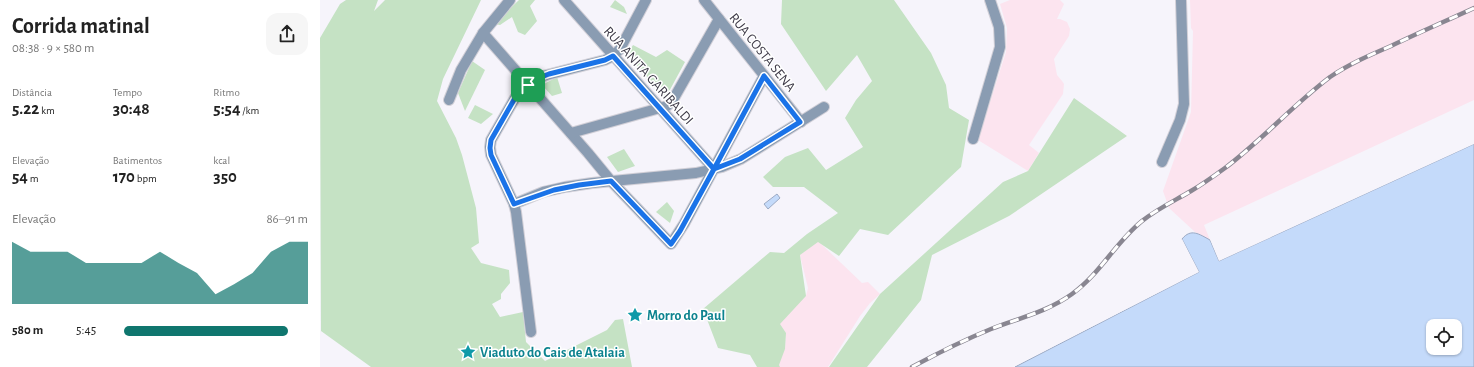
<!DOCTYPE html>
<html lang="pt">
<meta charset="utf-8">
<style>
:root{--surface:#fff;--page:#f6f6f6;--text:#222;--muted:#767676;--accent:#0f766e}
body{margin:0;font-family:"Alegreya Sans",sans-serif;background:var(--page);color:var(--text);height:100vh;display:flex;flex-direction:column;font-size:15px;white-space:nowrap}
*{box-sizing:border-box;margin:0}
p{font-size:13px;color:var(--muted)}
.icon{flex:none;width:22px;height:22px;fill:none;stroke:currentColor;stroke-width:2;stroke-linecap:round;stroke-linejoin:round}
.map{position:relative;flex:1;overflow:hidden}
.panel{display:flex;flex-direction:column;background:var(--surface);width:320px}
.panel>*{flex:none}
.fabs{position:absolute;left:1106px;top:319px;display:grid;gap:8px}
.fabs a{display:grid;place-items:center;width:36px;height:36px;border-radius:8px;background:var(--surface);box-shadow:0 1px 3px #0004;font-size:20px}
.pin{position:absolute;display:grid;place-items:center;width:34px;height:34px;color:#fff;margin:-17px;border-radius:8px;box-shadow:0 2px 6px #0006}
.round{display:grid;place-items:center;flex:none;width:42px;height:42px;border-radius:12px;background:var(--page)}
.overview{display:flex;align-items:center;justify-content:space-between;height:68px;padding:0 12px}
h1{font-size:22px;font-weight:600;line-height:30px}
.metrics{display:grid;grid-template-columns:repeat(3,1fr);gap:6px;height:68px;padding:4px 12px}
.metrics div{display:grid;align-content:center}
.metrics b{font-size:17px;font-weight:600}
.metrics small{font-size:11px;font-weight:400}
.metrics p{font-size:11px}
.chart{height:112px;padding:8px 12px}
.chart p{display:flex;justify-content:space-between}
.chart svg{width:100%;height:72px;margin-top:4px;fill:var(--accent);opacity:.7}
ul{padding:0 12px;list-style:none;font-size:13px}
li{display:grid;grid-template-columns:64px 48px 1fr;align-items:center;height:30px}
li i{height:10px;border-radius:5px;background:var(--accent)}
main{display:flex;flex:1;min-height:0}
.map>svg:first-child{display:block}
.industrial{fill:#fce4ef}
.green{fill:#c5e2c4}
.water{fill:#c4dafa;stroke:#9caac4;fill-rule:evenodd}
.pier{fill:#f6f4fb}
.lines{fill:none;stroke-linecap:round;stroke-linejoin:round}
.minor-casing{stroke:#d1cfd7;stroke-width:12}
.minor{stroke:#8a9cb2;stroke-width:10}
.rail-casing{stroke:#898691;stroke-width:4.5}
.rail{stroke:#fff;stroke-width:3;stroke-dasharray:9;stroke-linecap:butt}
.route-casing{stroke:#fff;stroke-width:8}
.route{stroke:#1a73e8;stroke-width:5}
.labels{text-anchor:middle;stroke-width:3;stroke-linejoin:round;paint-order:stroke}
.street-label{font-size:14px;fill:#3d3947;stroke:#fff}
.culture-label{font-size:14px;font-weight:bold;fill:#0d838f;stroke:#fff;text-anchor:start}
</style>
<main>
<section class="panel">
<div class="overview"><div><h1>Corrida matinal</h1><p>08:38 · 9 × 580 m</p></div><a class="round"><svg class="icon" aria-label="share" viewBox="0 0 24 24"><path d="M12 15V3M7 8l5-5 5 5M5 13v7h14v-7"/></svg></a></div>
<div class="metrics">
<div><p>Distância</p><b>5.22<small> km</small></b></div>
<div><p>Tempo</p><b>30:48</b></div>
<div><p>Ritmo</p><b>5:54<small> /km</small></b></div>
</div>
<div class="metrics">
<div><p>Elevação</p><b>54<small> m</small></b></div>
<div><p>Batimentos</p><b>170<small> bpm</small></b></div>
<div><p>kcal</p><b>350</b></div>
</div>
<div class="chart"><p><span>Elevação</span>86–91 m</p>
<svg viewBox="0 0 160 44" preserveAspectRatio="none"><path d="M0 44V6L10 12L20 12L30 12L40 19L50 19L60 19L70 19L80 12L90 19L100 25L110 38L120 32L130 25L140 12L150 6L160 6V44z"/></svg>
</div>
<ul>
<li><b>580 m</b>5:45<i style="width:89%"></i></li>
</ul>
</section>
<div class="map">
<svg width="1154" height="367" viewBox="0 0 1154 367">
<rect width="100%" height="100%" fill="#f6f4fb"/>
<g class="industrial">
<path d="M690 0H740L744 4 737 19H740L747 22 750 29 749 36 734 59 737 75 742 81 744 84 743 94 709 145 719 153 708 171 658 140 686 52 687 28 680 4Z"/>
<path d="M870 0H1154V100L884 225 890 240 875 232 849 208 843 191 871 112 873 31 871 28Z"/>
<path d="M498 241 542 283 548 282 560 294 550 303 540 316 508 367H460L456 362 465 349 466 333 458 322 486 296 488 288 480 255Z"/>
</g>
<g class="green">
<path d="M26 0H58L54 11 65 0H161L123 79 117 101 136 138 142 155 156 208 159 243 151 248 161 263 189 270 190 283 181 294V299L172 304 180 317 203 312 206 342 225 361 287 330 295 320 303 319 312 367H51L1 331 0 38 20 4Z"/>
<path d="M199 0H215L210 6 217 21 205 35 198 32 192 17 180 25 174 24Z"/>
<path d="M295 0 304 7 307 14 290 7Z"/>
<path d="M462 0H574L611 53 626 85 629 108 649 120 641 167 568 235 540 229 519 256 498 242 480 255 486 296 460 324 466 333 465 349 459 365 460 367H437L430 355 398 348 383 309 450 252 464 253 487 234 518 213 484 187H453L443 177 465 157 488 148 506 170 543 147 525 118 536 100 552 81 537 55 506 91 461 24Z"/>
<path d="M313 45 336 57 347 50 365 62 346 97 307 55Z"/>
<path d="M152 61 165 70 145 111 138 93Z"/>
<path d="M237 77 242 93 232 96 222 85Z"/>
<path d="M754 98 807 136 689 216 612 255 601 300 547 367H509L560 294 683 182 708 171Z"/>
<path d="M155 105 173 114 161 124 148 118Z"/>
<path d="M304 149 315 166 298 172 287 157Z"/>
<path d="M347 202 354 211 350 223 336 212Z"/>
</g>
<g class="water">
<path d="M1154 144V367H695L879 272 862 239C871 228 879 234 890 240L899 261ZM1113 326H1135V348H1113Z"/>
<path d="M457 194 460 198 448 209 444 204Z"/>
</g>
<g class="pier">
<path d="M1154 142V144L899 261 889 237 892 239 900 258Z"/>
<path d="M862 239 879 272 693 367 694 365 877 271 861 240Z"/>
</g>
<g class="lines">
<defs>
<g id="minor">
<path d="M244 0 394 169"/>
<path d="M384 0 481 122"/>
<path d="M163 33 268 153 291 181 351 244 364 224 444 76"/>
<path d="M129 100 141 70 163 33 190 0"/>
<path d="M251 133 347 106 354 98 399 19"/>
<path d="M653 139 680 47 679 27 670 0"/>
<path d="M842 162 860 120 864 104 861 0"/>
<path d="M194 204 223 192 245 187 272 183 376 173 402 167 421 159 504 107"/>
<path d="M211 332 196 212 194 204 171 155 170 147 171 140 195 98 208 85 223 76 285 60 293 56 300 49 326 0"/>
</g>
</defs>
<use href="#minor" class="minor-casing"/>
<use href="#minor" class="minor"/>
<defs>
<path id="rail" d="M592 367C618 353 644 340 671 329 699 318 727 312 752 294 780 274 795 243 822 221 837 209 854 201 871 191 883 184 894 176 905 168 942 140 973 105 1010 77 1029 64 1050 55 1071 46 1098 33 1126 21 1154 8"/>
</defs>
<use href="#rail" class="rail-casing"/>
<use href="#rail" class="rail"/>
</g>
<g class="lines">
<defs>
<path id="route" d="M208 85 195 98 171 140 170 148 171 155 194 204 234 190 259 185 291 181 351 244 360 231 394 169 420 159 480 122 444 76 394 169 293 56 285 60 229 74 216 79 208 85"/>
</defs>
<use href="#route" class="route-casing"/>
<use href="#route" class="route"/>
</g>
<defs>
<symbol id="sight-bare" viewBox="-9 -9 18 18"><path d="M0-6L1.8-2.2L6-1.7L2.9 1.2L3.7 5.4L0 3.3L-3.7 5.4L-2.9 1.2L-6-1.7L-1.8-2.2Z" fill="#0f9aa8" stroke="#fff" stroke-width="2.5" paint-order="stroke"/></symbol>
</defs>
<g fill-rule="evenodd">
<use href="#sight-bare" x="304" y="304" width="22" height="22"/>
<use href="#sight-bare" x="137" y="341" width="22" height="22"/>
</g>
<g class="labels">
<g class="street-label">
<text transform="translate(443 52) rotate(51)" y="5">RUA COSTA SENA</text>
<text transform="translate(329 75) rotate(48)" y="5">RUA ANITA GARIBALDI</text>
</g>
<g class="culture-label">
<text x="327" y="320">Morro do Paul</text>
<text x="160" y="357">Viaduto do Cais de Atalaia</text>
</g>
</g>
</svg>
<div class="fabs">
<a><svg class="icon" aria-label="locate" viewBox="0 0 24 24"><circle cx="12" cy="12" r="6"/><path d="M12 2v4M12 18v4M2 12h4M18 12h4"/></svg></a>
</div>
<div class="pin" style="left:208px;top:85px;background:#1e9e55"><svg class="icon" aria-label="arrive" viewBox="0 0 24 24"><path d="M6 21V4h12l-3 4 3 4H6"/></svg></div>
</div>
</main>
